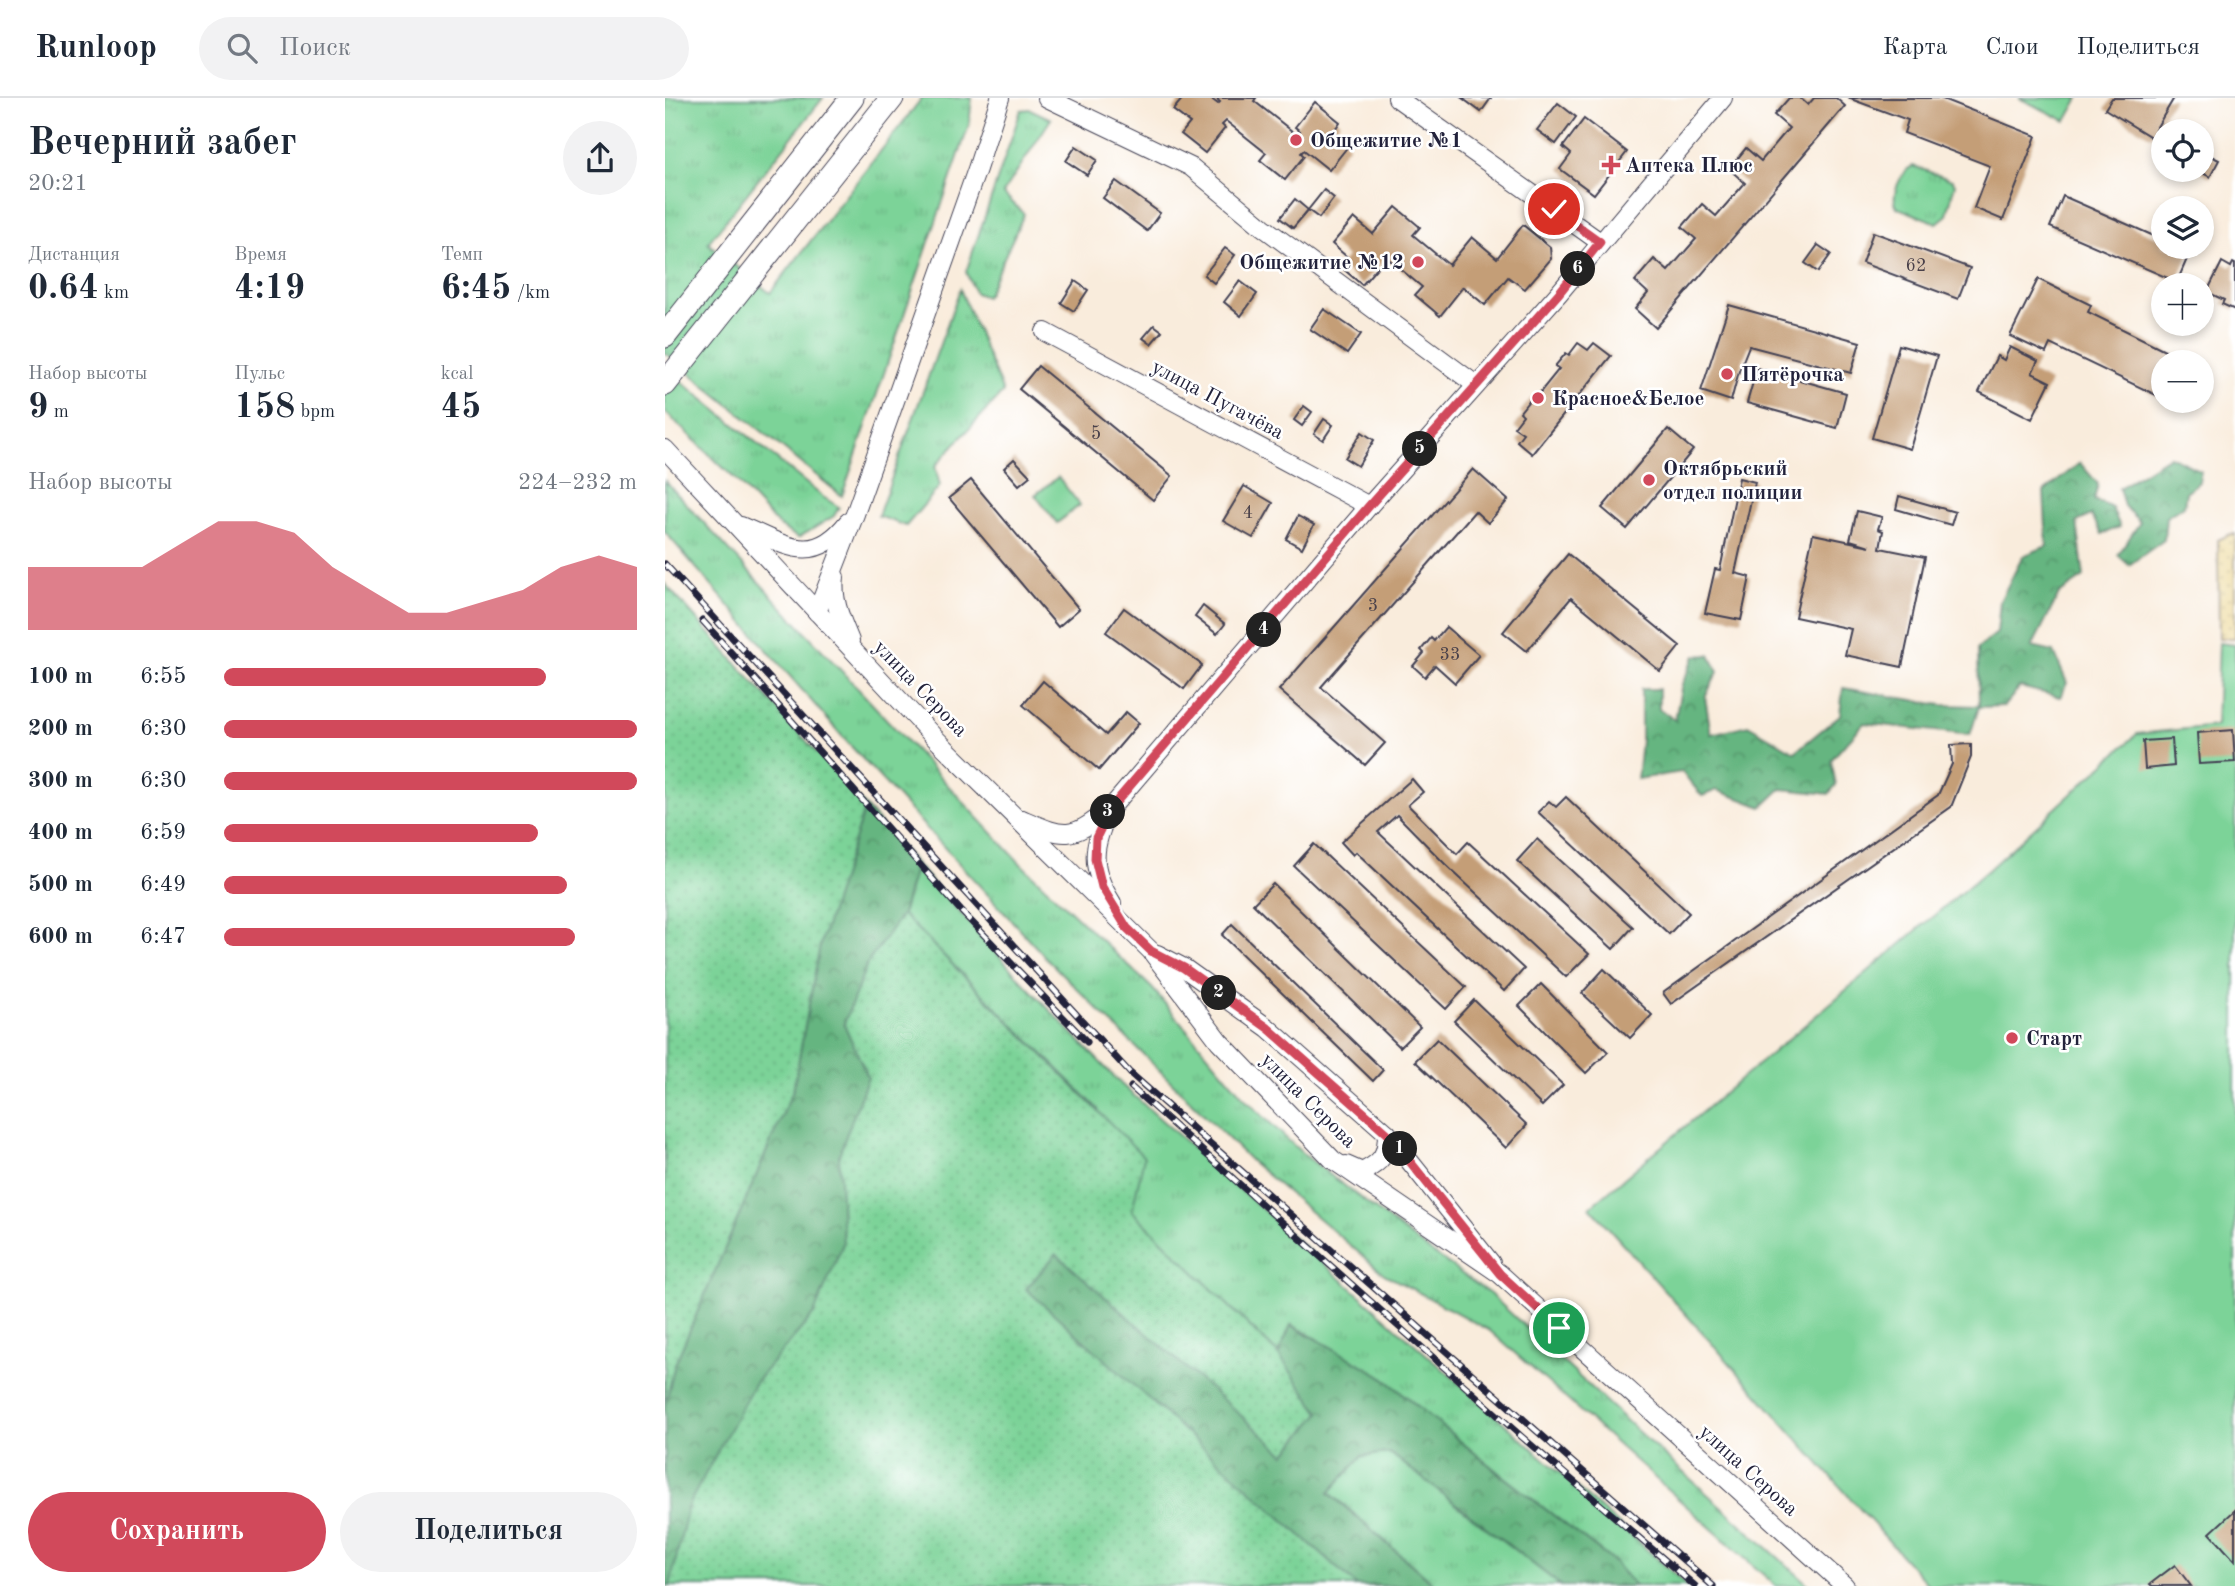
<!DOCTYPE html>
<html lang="ru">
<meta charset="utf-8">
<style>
:root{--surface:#fff;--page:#f2f2f3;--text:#1f2937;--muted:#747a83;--line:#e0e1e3;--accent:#d1495b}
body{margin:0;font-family:"Old Standard TT",serif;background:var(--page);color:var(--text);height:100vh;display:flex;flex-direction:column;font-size:26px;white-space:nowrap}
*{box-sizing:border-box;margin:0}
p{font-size:23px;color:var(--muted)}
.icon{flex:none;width:38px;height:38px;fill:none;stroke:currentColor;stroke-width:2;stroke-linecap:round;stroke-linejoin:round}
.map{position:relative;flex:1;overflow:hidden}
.drawer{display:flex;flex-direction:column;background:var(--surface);width:665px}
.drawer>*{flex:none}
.buttons{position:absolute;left:1486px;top:21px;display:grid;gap:14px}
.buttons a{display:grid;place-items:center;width:63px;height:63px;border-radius:50%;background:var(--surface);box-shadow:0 4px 10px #0003;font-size:35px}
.pin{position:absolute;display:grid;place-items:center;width:60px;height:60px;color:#fff;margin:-30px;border:4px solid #fff;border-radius:50%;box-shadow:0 2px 7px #0007}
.km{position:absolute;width:35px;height:35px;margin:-18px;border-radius:50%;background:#222;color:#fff;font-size:19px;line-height:35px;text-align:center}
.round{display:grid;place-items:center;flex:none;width:74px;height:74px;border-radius:37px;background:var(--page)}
.overview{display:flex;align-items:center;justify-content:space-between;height:119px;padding:0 28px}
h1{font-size:38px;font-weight:800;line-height:52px}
.stats{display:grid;grid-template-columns:repeat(3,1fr);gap:10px;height:119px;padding:7px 28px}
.stats div{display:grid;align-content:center}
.stats b{font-size:35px;font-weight:800}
.stats small{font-size:19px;font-weight:400}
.stats p{font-size:19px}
.chart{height:196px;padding:14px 28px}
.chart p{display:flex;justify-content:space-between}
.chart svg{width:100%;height:126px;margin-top:7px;fill:var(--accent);opacity:.7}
.button{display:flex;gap:14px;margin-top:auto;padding:14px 28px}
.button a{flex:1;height:80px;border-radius:42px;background:var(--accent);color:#fff;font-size:28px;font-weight:800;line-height:80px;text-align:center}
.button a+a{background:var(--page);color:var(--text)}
ul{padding:0 28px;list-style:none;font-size:23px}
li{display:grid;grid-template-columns:112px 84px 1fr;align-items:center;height:52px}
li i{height:18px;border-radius:9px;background:var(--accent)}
header{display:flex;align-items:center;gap:42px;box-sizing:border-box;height:98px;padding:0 35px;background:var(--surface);border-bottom:2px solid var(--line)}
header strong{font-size:33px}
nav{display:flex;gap:38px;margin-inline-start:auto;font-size:24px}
.search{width:490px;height:63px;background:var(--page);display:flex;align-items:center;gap:18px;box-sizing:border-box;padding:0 24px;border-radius:38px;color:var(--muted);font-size:26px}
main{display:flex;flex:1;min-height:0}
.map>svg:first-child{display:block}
.grass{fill:url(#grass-tufts);stroke:#4f7a6a;stroke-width:2}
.forest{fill:url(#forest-crowns);stroke:#446c5e;stroke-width:2}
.sand{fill:url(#sand-dots);stroke:#887e6c;stroke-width:2}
.park{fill:#7cd398;stroke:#4f7a6a;stroke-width:2}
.garden{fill:url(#garden-dots);stroke:#4f7a6a;stroke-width:2}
.building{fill:#c49e77}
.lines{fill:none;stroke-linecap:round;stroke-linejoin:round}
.minor-casing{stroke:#424053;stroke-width:20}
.major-casing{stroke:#424053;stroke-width:25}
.minor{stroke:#fff;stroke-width:18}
.major{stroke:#fff;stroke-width:23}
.rail-casing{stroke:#22223b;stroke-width:7}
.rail{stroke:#fff;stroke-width:4.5;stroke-dasharray:13;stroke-linecap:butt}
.route-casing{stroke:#fff;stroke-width:14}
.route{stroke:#d1495b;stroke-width:9}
.poi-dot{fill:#d1495b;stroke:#fff;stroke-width:2.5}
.labels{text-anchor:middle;stroke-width:5;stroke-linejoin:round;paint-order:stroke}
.number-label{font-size:18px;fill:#4a414a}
.poi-label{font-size:21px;font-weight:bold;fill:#22223b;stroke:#fff;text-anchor:start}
.street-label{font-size:21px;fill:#22223b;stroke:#fff}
</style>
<header>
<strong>Runloop</strong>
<div class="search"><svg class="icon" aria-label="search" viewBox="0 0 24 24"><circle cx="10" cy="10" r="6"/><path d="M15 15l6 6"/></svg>Поиск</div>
<nav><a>Карта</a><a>Слои</a><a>Поделиться</a></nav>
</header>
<main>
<section class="drawer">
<div class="overview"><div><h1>Вечерний забег</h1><p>20:21</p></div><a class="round"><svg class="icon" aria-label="share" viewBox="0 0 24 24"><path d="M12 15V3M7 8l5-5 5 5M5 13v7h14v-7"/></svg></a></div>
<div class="stats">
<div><p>Дистанция</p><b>0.64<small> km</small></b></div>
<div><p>Время</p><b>4:19</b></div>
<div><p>Темп</p><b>6:45<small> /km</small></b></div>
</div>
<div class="stats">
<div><p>Набор высоты</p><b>9<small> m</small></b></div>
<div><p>Пульс</p><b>158<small> bpm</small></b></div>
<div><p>kcal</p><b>45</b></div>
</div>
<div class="chart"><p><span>Набор высоты</span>224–232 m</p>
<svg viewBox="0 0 160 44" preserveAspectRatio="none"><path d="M0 44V22L10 22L20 22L30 22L40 14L50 6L60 6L70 10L80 22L90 30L100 38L110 38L120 34L130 30L140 22L150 18L160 22V44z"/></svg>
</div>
<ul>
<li><b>100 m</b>6:55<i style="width:78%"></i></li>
<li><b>200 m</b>6:30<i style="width:100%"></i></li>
<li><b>300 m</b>6:30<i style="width:100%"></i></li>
<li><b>400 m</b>6:59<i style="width:76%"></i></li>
<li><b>500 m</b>6:49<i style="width:83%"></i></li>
<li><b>600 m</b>6:47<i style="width:85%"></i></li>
</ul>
<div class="button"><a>Сохранить</a><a>Поделиться</a></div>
</section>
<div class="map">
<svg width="1570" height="1488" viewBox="0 0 1570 1488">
<defs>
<pattern id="grass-tufts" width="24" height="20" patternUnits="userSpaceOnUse" patternTransform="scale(1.75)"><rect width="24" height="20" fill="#7cd398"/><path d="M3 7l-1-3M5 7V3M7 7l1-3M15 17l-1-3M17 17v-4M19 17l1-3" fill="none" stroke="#6bb584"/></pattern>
<pattern id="forest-crowns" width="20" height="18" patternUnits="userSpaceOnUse" patternTransform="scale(1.75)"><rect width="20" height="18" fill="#65b580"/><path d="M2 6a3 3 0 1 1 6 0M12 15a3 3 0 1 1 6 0" fill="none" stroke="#53936a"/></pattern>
<pattern id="sand-dots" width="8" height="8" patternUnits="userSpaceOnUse" patternTransform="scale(1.75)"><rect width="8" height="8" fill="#eeda9e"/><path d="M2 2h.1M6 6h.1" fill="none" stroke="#ccbb89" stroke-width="1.8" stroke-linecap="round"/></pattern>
<pattern id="garden-dots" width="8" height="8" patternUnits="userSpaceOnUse" patternTransform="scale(1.75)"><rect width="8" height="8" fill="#7cd398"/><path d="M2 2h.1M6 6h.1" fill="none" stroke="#6bb584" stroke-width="1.8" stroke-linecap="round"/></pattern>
</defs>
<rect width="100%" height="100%" fill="#fff"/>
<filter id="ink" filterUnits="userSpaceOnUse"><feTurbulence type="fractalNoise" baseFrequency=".0143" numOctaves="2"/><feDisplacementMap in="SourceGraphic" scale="14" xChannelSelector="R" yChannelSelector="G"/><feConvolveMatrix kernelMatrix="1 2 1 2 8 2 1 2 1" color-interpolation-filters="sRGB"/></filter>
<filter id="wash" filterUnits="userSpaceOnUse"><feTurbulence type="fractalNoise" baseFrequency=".00686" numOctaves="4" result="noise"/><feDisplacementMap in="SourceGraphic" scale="28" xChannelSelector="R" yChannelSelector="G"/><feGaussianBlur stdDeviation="1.57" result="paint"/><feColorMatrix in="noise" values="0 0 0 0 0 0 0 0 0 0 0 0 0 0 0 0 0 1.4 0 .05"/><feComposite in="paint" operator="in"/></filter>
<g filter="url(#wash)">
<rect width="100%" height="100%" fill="#f9ecdc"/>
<g class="grass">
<path d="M0 0H158L43 145 105 195 257 0H307L304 27 177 398 0 255Z"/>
<path d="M365 11 386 21 338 95 359 116 321 199 310 195 301 174 356 12Z"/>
<path d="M1248 68 1287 82 1290 86 1282 117 1272 125 1233 110C1224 99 1236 73 1248 68Z"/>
<path d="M295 191 338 294 270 368 275 388 241 428 213 418Z"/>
<path d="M0 270 158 399 174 409 169 418 133 440 113 427 68 379 0 314Z"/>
<path d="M0 383 356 766 487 890 582 1003 637 1055 755 1146 825 1196 982 1342 1145 1488H1111L824 1232 719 1176 587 1064 383 862 183 645 0 434Z"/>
<path d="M251 766 357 883 457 987 1023 1488H970L949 1464 840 1380 715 1277 627 1227 613 1256 467 1113 433 1011 237 816Z"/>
<path d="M725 1355 894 1486 892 1488H771L664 1394 697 1358Z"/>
</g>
<g class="forest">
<path d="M1505 358 1536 373 1534 384 1521 394 1519 408 1501 419 1499 442 1464 467 1453 457 1475 424 1459 408 1454 390Z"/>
<path d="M1415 365 1433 386 1429 402 1447 410 1455 429 1437 436 1426 417 1412 424 1419 479 1394 496 1367 549 1389 554 1402 585 1395 599 1355 589 1339 608 1314 609 1305 637 1199 625 1166 662 1171 687 1164 696 1116 691 1097 709 1052 692 1037 698 1017 674 972 681 976 642V591H994V611L1010 622 1017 586 1030 558 1045 557 1053 574 1040 599 1046 636 1083 627 1130 654 1175 617 1178 590 1277 607 1314 608 1313 550 1332 535 1335 503 1358 458 1382 448 1379 394Z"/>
<path d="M200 708 251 766 237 816 202 866 179 926 203 979 174 1057 178 1146 149 1216 89 1286 5 1488H0V1307L10 1266 128 992 155 847Z"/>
<path d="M391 1155 620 1356 655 1315 613 1256 626 1227 715 1277 840 1380 949 1464 970 1488H892L894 1486 725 1355 697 1358 664 1395 771 1488H692L361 1191Z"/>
</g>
<path class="sand" d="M1566 436H1570V540H1554L1553 442Z"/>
<g class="park">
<path d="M1354 0H1414L1401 23Z"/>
<path d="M393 379 415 407 392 425 370 397Z"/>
<path d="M1554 545 1570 547V1488H1264L925 1109 1324 771 1472 636 1551 628Z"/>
</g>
<g class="garden">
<path d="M0 486 200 708 155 847 128 992 10 1266 0 1307Z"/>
<path d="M237 816 479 1059 467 1113 613 1256 655 1315 620 1356 391 1156 361 1191 692 1488H5L23 1408 89 1286 149 1216 178 1146 174 1057 203 979 179 926 202 866Z"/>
</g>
<g id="blocks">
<g class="building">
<path d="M518 0H545L553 6 555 4 551 0H591L589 3 632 37 635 33 630 29 650 4 675 24 668 34 684 47 664 72 639 52 636 55 639 58 620 82 595 62 601 55 561 23 557 27 560 30 540 55 516 36 525 25 508 12Z"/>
<path d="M797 0H826L816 14Z"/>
<path d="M1124 0H1135L1143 7 1149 0H1171L1180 8 991 230 970 211 983 195 970 183 989 161 1003 173 1031 141 1017 129 1037 106 1051 118 1080 85 1064 71 1081 50 1096 63 1124 30 1109 17Z"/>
<path d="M1183 0H1275L1371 38 1338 122 1309 110 1325 68 1239 35 1243 22Z"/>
<path d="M1447 0H1509L1486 39 1440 11Z"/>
<path d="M893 5 911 19 891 46 872 32Z"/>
<path d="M919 21 962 54 929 96 895 71 906 56 898 49Z"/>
<path d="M411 48 432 62 422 77 401 63Z"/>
<path d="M1536 53 1554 62 1545 79 1532 72H1536Z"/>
<path d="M451 83 495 115 482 133 438 100Z"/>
<path d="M659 92 669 100 654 120 643 112Z"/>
<path d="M1398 98 1498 142V149H1514L1525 154 1512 184 1385 129Z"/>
<path d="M630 101 643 112 628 130 615 120Z"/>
<path d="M731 109 755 129 748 137 784 167 807 139 832 160 858 127 885 149 886 161 860 191 843 179 820 207 798 189 775 218 750 197 757 189 721 159 697 187 675 168 682 159 667 146 689 120 708 136Z"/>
<path d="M1208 134 1305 170 1293 201 1197 165Z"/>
<path d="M1153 147 1166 156 1153 174 1140 165Z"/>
<path d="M560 150 570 157 549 185 539 177Z"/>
<path d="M1557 164 1566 169 1568 165 1570 166V212L1557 206 1559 202 1542 194Z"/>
<path d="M1373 181 1426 207 1423 214 1512 258 1509 264H1498V287L1493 298 1385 246 1381 255 1345 238Z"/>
<path d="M410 183 423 192 409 213 396 205Z"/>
<path d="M575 183 592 196 576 218 559 204Z"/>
<path d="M1064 207 1195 244 1186 275 1084 248 1074 273 1066 303 1036 293Z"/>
<path d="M659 211 696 236 682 256 645 231Z"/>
<path d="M489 227 497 233 486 246 478 240Z"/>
<path d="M913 245 923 252 929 245 946 258 867 356 852 343 858 335 849 329 858 317 855 314 866 300 869 302 894 271 890 268 901 255 904 257Z"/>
<path d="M1234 247 1272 258 1245 351 1207 340Z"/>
<path d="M1345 249 1373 263 1367 275 1385 284 1367 321 1314 294 1332 258 1339 262Z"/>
<path d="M373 268 507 378 488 402 354 291Z"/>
<path d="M1092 270 1181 295 1172 330 1082 305Z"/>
<path d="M639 308 647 314 637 328 629 322Z"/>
<path d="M659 321 668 327 658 342 649 336Z"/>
<path d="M1003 331 1028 352 962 431 937 410Z"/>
<path d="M697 334 709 342 693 368 680 360Z"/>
<path d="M349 361 365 378 354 387 339 370Z"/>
<path d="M808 371 843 402 823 425 810 413 656 589 720 645 700 667 614 592Z"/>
<path d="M1074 380 1090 384 1070 475 1085 479 1076 522 1040 515 1050 471 1055 472Z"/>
<path d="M306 382 414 511 393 529 284 400Z"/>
<path d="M579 388 608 405 588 440 558 423Z"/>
<path d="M1234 398 1290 414 1286 427 1231 411Z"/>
<path d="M1192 413 1217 419 1213 431 1218 433 1215 450 1260 459 1237 569 1180 557 1186 531 1130 519 1148 436 1205 448 1185 442Z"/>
<path d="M633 418 649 427 637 450 621 441Z"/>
<path d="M903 456 1015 548 995 573 906 500 862 553 838 534Z"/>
<path d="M538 508 560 526 552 536 530 519Z"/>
<path d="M459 510 537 567 519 591 441 534Z"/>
<path d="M781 529 814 557 790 585 770 567 760 579 748 568 759 555 756 552 766 540 769 543Z"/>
<path d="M378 583 441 637 461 614 474 625 434 672 358 607Z"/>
<path d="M1568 632 1570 664 1534 666 1532 635Z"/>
<path d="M1507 641 1509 668 1480 671 1478 643Z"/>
<path d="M1306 646V659L1286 709 1006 906 998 895 1273 697 1287 666 1286 647Z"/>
<path d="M747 681 758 694 743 707 792 756 803 744 924 856 901 879 781 767 732 717 713 734 859 871 839 893 691 754 688 757 676 744Z"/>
<path d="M901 699 1024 815 1004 836 873 714 884 703 891 709Z"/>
<path d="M872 741 968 829 948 851 852 763Z"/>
<path d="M649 746 801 889 781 911 629 768Z"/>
<path d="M608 786 755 929 735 949 588 806Z"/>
<path d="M567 826 718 972 708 983 557 837Z"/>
<path d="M939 871 987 917 965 940 917 895Z"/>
<path d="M876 886 943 954 921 975 854 908Z"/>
<path d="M809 902 898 987 877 1008 789 923Z"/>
<path d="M772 941 862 1027 841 1050 750 963Z"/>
<path d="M1570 1412V1463L1545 1435Z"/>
<path d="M1510 1467 1526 1488H1487L1485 1486Z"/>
</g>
</g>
</g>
<g filter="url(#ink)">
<use href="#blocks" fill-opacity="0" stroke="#424053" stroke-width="2"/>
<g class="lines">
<defs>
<g id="minor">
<path d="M382 0 526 69 598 129 811 287"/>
<path d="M732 0 935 144"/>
<path d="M380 234 704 408"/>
<path d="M0 351 269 639 486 853 554 943 668 1062 835 1176 1180 1488"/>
<path d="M76 428C120 446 147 470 183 424"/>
<path d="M170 479C167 502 176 521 185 543"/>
<path d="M152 514 190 416 312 71 335 0"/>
<path d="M357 721C399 739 405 743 442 713"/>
<path d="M447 805C424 769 427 748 445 711L704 408 894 195 1058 0"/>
<path d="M492 856 519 870 603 930 722 1035 826 1165"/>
<path d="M681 1067 697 1074C717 1064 722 1057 722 1035"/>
</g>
<g id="major">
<path d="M0 238 187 0"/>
<path d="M0 286 227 0"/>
</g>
</defs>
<use href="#minor" class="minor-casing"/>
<use href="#major" class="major-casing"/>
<use href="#minor" class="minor"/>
<use href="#major" class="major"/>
<defs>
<g id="rail">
<path d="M0 466 465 975 1048 1488"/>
<path d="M37 522 297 814 422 944"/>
<path d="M466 989 857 1339 1030 1488"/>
</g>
</defs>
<use href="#rail" class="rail-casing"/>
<use href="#rail" class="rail"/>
</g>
</g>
<g class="lines" filter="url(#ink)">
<defs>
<path id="route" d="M889 111 935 144 894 195 704 408 445 711 431 740 430 761 437 789 462 830 486 853 519 870 603 930 722 1035 835 1176 894 1230"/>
</defs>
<use href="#route" class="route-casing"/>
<use href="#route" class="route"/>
</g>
<g class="poi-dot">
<circle cx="631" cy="42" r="7"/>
<path d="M942.5 56.5h7v7h7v7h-7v7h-7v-7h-7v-7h7z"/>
<circle cx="753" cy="164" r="7"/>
<circle cx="1062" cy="276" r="7"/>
<circle cx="873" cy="300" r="7"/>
<circle cx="984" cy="382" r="7"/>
<circle cx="1347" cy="940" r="7"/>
</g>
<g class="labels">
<g class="number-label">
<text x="1251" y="173">62</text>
<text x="431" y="341">5</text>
<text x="583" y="420">4</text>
<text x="708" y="513">3</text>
<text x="785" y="562">33</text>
</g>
<g class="poi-label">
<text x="645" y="49">Общежитие №1</text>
<text x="960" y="74">Аптека Плюс</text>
<text x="739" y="171" text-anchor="end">Общежитие №12</text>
<text x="1076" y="283">Пятёрочка</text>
<text x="887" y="307">Красное&amp;Белое</text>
<text x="998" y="377">Октябрьский<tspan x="998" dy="24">отдел полиции</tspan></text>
<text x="1361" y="947">Старт</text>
</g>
<g class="street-label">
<text transform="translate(553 301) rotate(28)" y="7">улица Пугачёва</text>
<text transform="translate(256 590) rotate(46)" y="7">улица Серова</text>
<text transform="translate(644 1002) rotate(45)" y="7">улица Серова</text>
<text transform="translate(1084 1372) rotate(42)" y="7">улица Серова</text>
</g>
</g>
</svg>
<div class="buttons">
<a><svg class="icon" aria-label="locate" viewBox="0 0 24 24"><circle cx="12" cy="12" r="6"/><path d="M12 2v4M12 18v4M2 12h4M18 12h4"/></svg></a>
<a><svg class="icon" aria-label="layers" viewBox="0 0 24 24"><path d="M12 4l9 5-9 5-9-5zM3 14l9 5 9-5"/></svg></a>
<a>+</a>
<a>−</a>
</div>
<div class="pin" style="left:894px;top:1230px;background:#1e9e55"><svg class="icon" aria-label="arrive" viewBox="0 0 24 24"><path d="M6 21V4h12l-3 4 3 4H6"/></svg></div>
<div class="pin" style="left:889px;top:111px;background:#d93025"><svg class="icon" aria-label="check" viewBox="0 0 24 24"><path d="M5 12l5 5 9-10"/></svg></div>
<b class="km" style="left:735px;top:1051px">1</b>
<b class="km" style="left:554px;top:895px">2</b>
<b class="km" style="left:443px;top:714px">3</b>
<b class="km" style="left:599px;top:532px">4</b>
<b class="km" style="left:755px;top:351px">5</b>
<b class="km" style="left:913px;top:171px">6</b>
</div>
</main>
